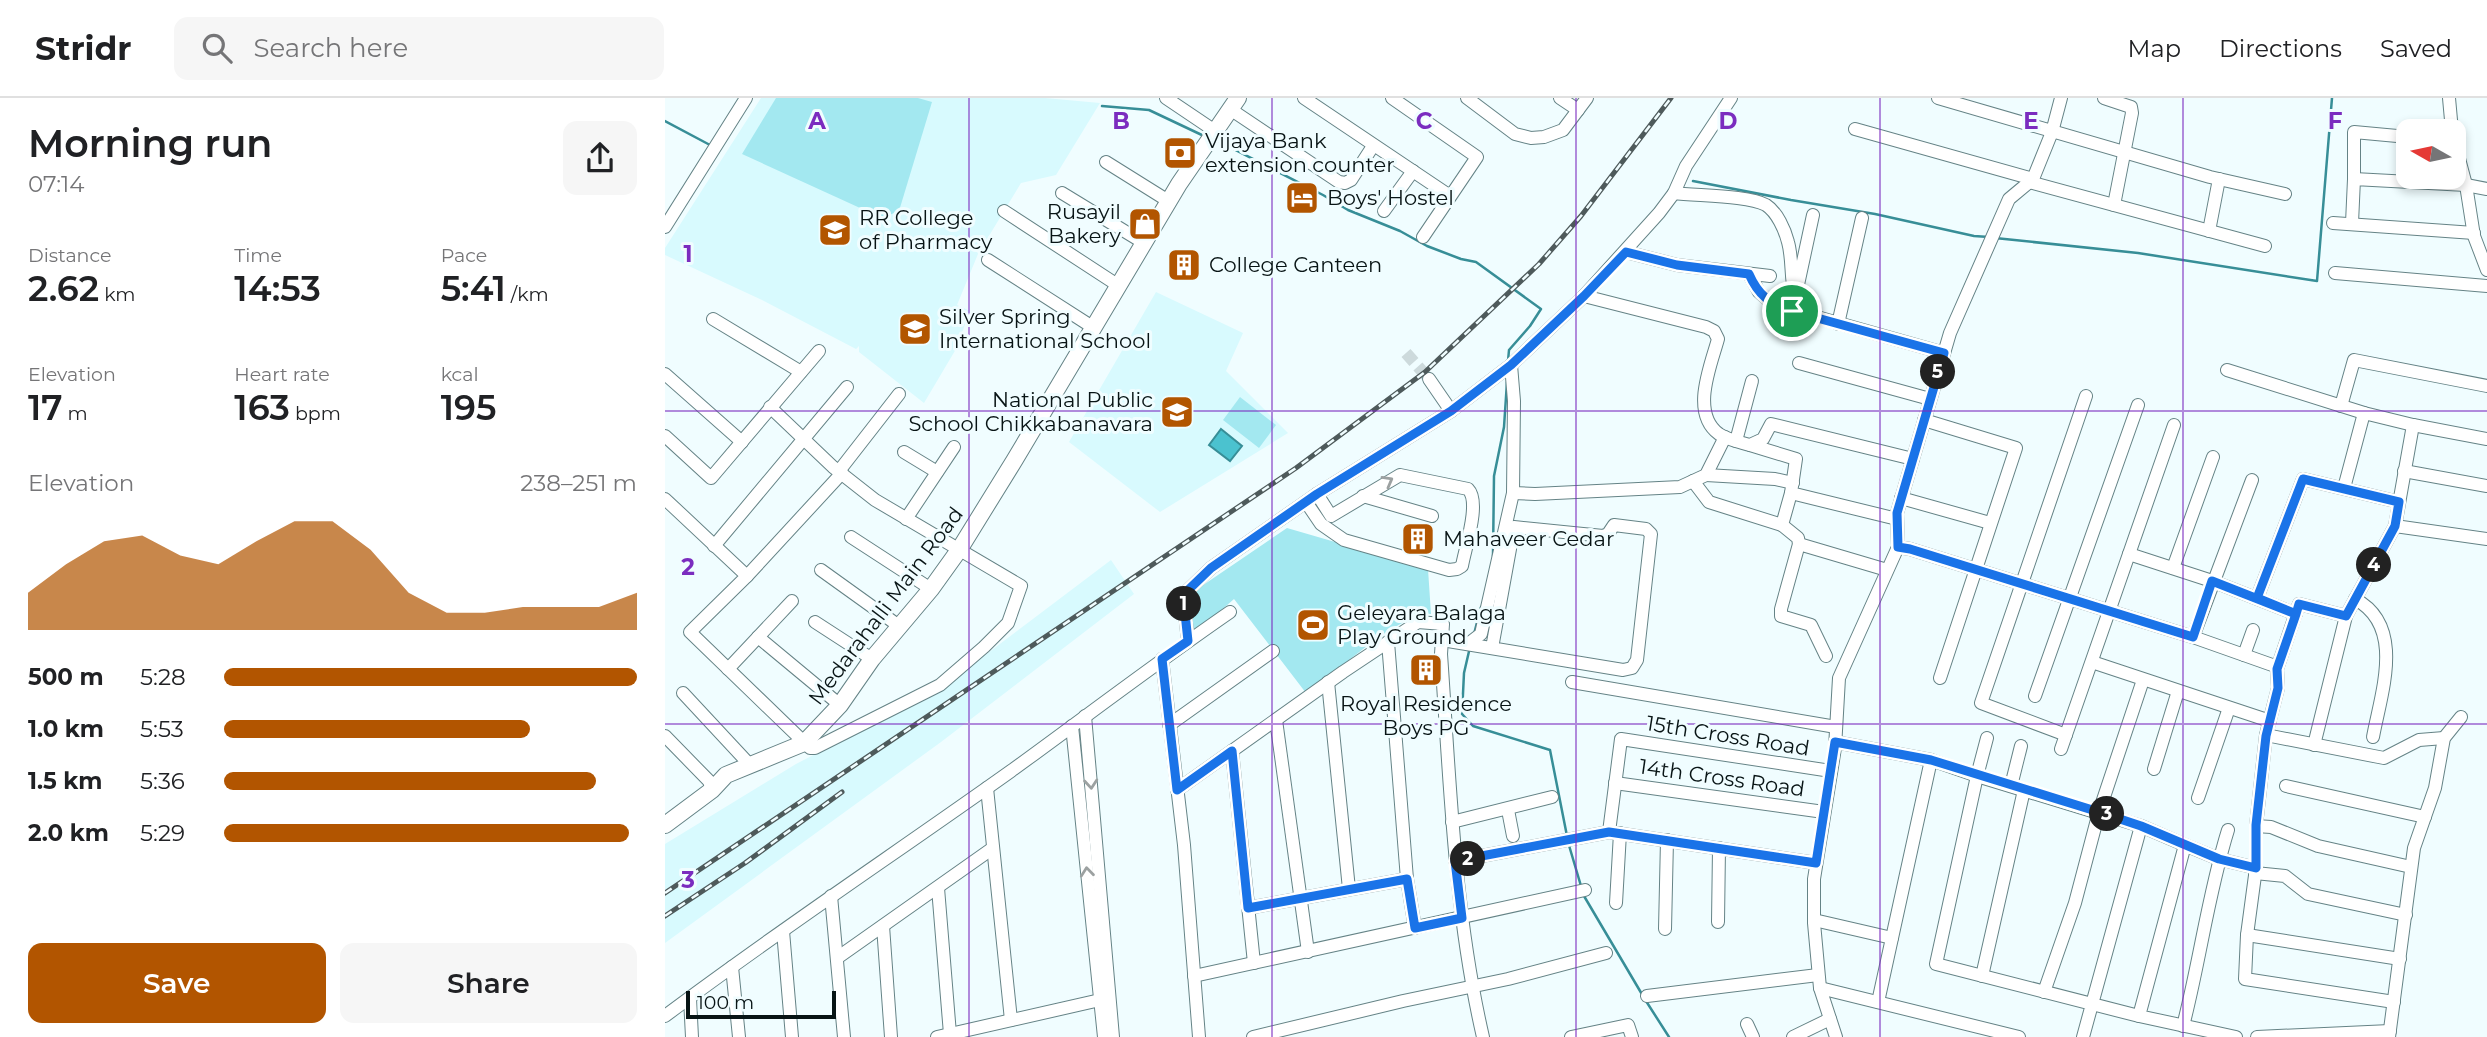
<!DOCTYPE html>
<meta charset="utf-8">
<style>
:root{--surface:#fff;--page:#f6f6f6;--text:#202124;--muted:#757577;--line:#e0e0e0;--accent:#b25500}
body{margin:0;font-family:Montserrat,sans-serif;background:var(--page);color:var(--text);height:100vh;display:flex;flex-direction:column;font-size:26px;white-space:nowrap}
*{box-sizing:border-box;margin:0}
p{font-size:23px;color:var(--muted)}
.icon{flex:none;width:38px;height:38px;fill:none;stroke:currentColor;stroke-width:2;stroke-linecap:round;stroke-linejoin:round}
.map{position:relative;flex:1;overflow:hidden}
.details{display:flex;flex-direction:column;background:var(--surface);width:665px}
.details>*{flex:none}
.needle{width:46px;rotate:279deg}
.tools{position:absolute;left:1731px;top:21px;display:grid;gap:14px}
.tools a{display:grid;place-items:center;width:70px;height:70px;border-radius:14px;background:var(--surface);box-shadow:0 4px 10px #0003;font-size:35px}
.scale{position:absolute;left:21px;bottom:18px;width:150px;box-sizing:border-box;padding-left:7px;border:4px solid #081415;border-top:0;font-size:19px;line-height:24px;white-space:nowrap;color:#081415;-webkit-text-stroke:5px #f0fdff;paint-order:stroke}
.pin{position:absolute;display:grid;place-items:center;width:60px;height:60px;color:#fff;margin:-30px;border:4px solid #fff;border-radius:50%;box-shadow:0 2px 7px #0007}
.km{position:absolute;width:35px;height:35px;margin:-18px;border-radius:50%;background:#222;color:#fff;font-size:19px;line-height:35px;text-align:center}
.round{display:grid;place-items:center;flex:none;width:74px;height:74px;border-radius:14px;background:var(--page)}
.head{display:flex;align-items:center;justify-content:space-between;height:119px;padding:0 28px}
h1{font-size:38px;font-weight:600;line-height:52px}
.stats{display:grid;grid-template-columns:repeat(3,1fr);gap:10px;height:119px;padding:7px 28px}
.stats div{display:grid;align-content:center}
.stats b{font-size:35px;font-weight:600}
.stats small{font-size:19px;font-weight:400}
.stats p{font-size:19px}
.chart{height:196px;padding:14px 28px}
.chart p{display:flex;justify-content:space-between}
.chart svg{width:100%;height:126px;margin-top:7px;fill:var(--accent);opacity:.7}
.primary-button{display:flex;gap:14px;margin-top:auto;padding:14px 28px}
.primary-button a{flex:1;height:80px;border-radius:14px;background:var(--accent);color:#fff;font-size:28px;font-weight:600;line-height:80px;text-align:center}
.primary-button a+a{background:var(--page);color:var(--text)}
ul{padding:0 28px;list-style:none;font-size:23px}
li{display:grid;grid-template-columns:112px 84px 1fr;align-items:center;height:52px}
li i{height:18px;border-radius:9px;background:var(--accent)}
header{display:flex;align-items:center;gap:42px;box-sizing:border-box;height:98px;padding:0 35px;background:var(--surface);border-bottom:2px solid var(--line)}
header strong{font-size:33px}
nav{display:flex;gap:38px;margin-inline-start:auto;font-size:24px}
.search{width:490px;height:63px;background:var(--page);display:flex;align-items:center;gap:18px;box-sizing:border-box;padding:0 24px;border-radius:14px;color:var(--muted);font-size:26px}
main{display:flex;flex:1;min-height:0}
.map>svg:first-child{display:block}
.built{fill:#d8fafe}
.green{fill:#a3e8f0}
.water{fill:#4bc2cf;stroke:#378e97;stroke-width:2}
.lines{fill:none;stroke-linecap:round;stroke-linejoin:round}
.stream{stroke:#378e97;stroke-width:2.5}
.street-tunnel{stroke:#cddadc;stroke-width:12;stroke-dasharray:12 6;stroke-linecap:butt}
.street-casing{stroke:#658386;stroke-width:14}
.secondary-casing{stroke:#658386;stroke-width:18}
.street{stroke:#fff;stroke-width:12}
.secondary{stroke:#fff;stroke-width:16}
.rail-casing{stroke:#4e5a5b;stroke-width:5}
.rail{stroke:#f0fdff;stroke-width:2.5;stroke-dasharray:8;stroke-linecap:butt}
.oneway{stroke:#9ca1a1}
.route-casing{stroke:#fff;stroke-width:14}
.route{stroke:#1a73e8;stroke-width:9}
.grid{fill:none;stroke:#7b2cbf;stroke-width:2;stroke-opacity:0.55}
.labels{text-anchor:middle;stroke-width:6;stroke-linejoin:round;paint-order:stroke}
.poi-label{font-size:21px;fill:#081415;stroke:#f0fdff;text-anchor:start}
.street-label{font-size:21px;fill:#081415;stroke:#f0fdff}
.grid-label{font-size:23px;text-anchor:middle;font-weight:bold;fill:#7b2cbf;stroke:#f0fdff;stroke-width:6;stroke-linejoin:round;paint-order:stroke}
</style>
<header>
<strong>Stridr</strong>
<div class="search"><svg class="icon" aria-label="search" viewBox="0 0 24 24"><circle cx="10" cy="10" r="6"/><path d="M15 15l6 6"/></svg>Search here</div>
<nav><a>Map</a><a>Directions</a><a>Saved</a></nav>
</header>
<main>
<section class="details">
<div class="head"><div><h1>Morning run</h1><p>07:14</p></div><a class="round"><svg class="icon" aria-label="share" viewBox="0 0 24 24"><path d="M12 15V3M7 8l5-5 5 5M5 13v7h14v-7"/></svg></a></div>
<div class="stats">
<div><p>Distance</p><b>2.62<small> km</small></b></div>
<div><p>Time</p><b>14:53</b></div>
<div><p>Pace</p><b>5:41<small> /km</small></b></div>
</div>
<div class="stats">
<div><p>Elevation</p><b>17<small> m</small></b></div>
<div><p>Heart rate</p><b>163<small> bpm</small></b></div>
<div><p>kcal</p><b>195</b></div>
</div>
<div class="chart"><p><span>Elevation</span>238–251 m</p>
<svg viewBox="0 0 160 44" preserveAspectRatio="none"><path d="M0 44V31L10 21L20 13L30 11L40 18L50 21L60 13L70 6L80 6L90 16L100 31L110 38L120 38L130 36L140 36L150 36L160 31V44z"/></svg>
</div>
<ul>
<li><b>500 m</b>5:28<i style="width:100%"></i></li>
<li><b>1.0 km</b>5:53<i style="width:74%"></i></li>
<li><b>1.5 km</b>5:36<i style="width:90%"></i></li>
<li><b>2.0 km</b>5:29<i style="width:98%"></i></li>
</ul>
<div class="primary-button"><a>Save</a><a>Share</a></div>
</section>
<div class="map">
<svg width="1822" height="939" viewBox="0 0 1822 939">
<rect width="100%" height="100%" fill="#f0fdff"/>
<g class="built">
<path d="M96 0H380L435 5 391 77 356 85 313 156 292 207 305 213 291 251 259 305 194 254V248L191 251 97 202 0 157V150Z"/>
<path d="M491 194 578 235 561 273 623 335 495 414 404 344Z"/>
<path d="M446 462 469 496 276 644 0 845V746L131 666 274 592Z"/>
</g>
<g class="green">
<path d="M111 0H253L267 4 234 113 217 120 77 56Z"/>
<path d="M575 299 611 327 594 350 558 322Z"/>
<path d="M622 430 763 471 766 516 754 515 715 538 641 595 569 501 528 537V494Z"/>
</g>
<path class="water" d="M556 331 577 348 565 363 544 347Z"/>
<g class="lines">
<g class="stream">
<path d="M437 8 484 12 539 38"/>
<path d="M0 23 45 47"/>
<path d="M553 43 658 97 683 112 735 133 762 148 796 161 811 164 876 211 865 228 844 252 843 263"/>
<path d="M1028 83 1126 102 1210 116 1309 138 1324 139"/>
<path d="M1330 140 1473 155 1652 183 1667 0"/>
<path d="M828 458 829 378 839 329 842 284"/>
<path d="M809 536 816 509"/>
<path d="M805 549 799 575 797 616 808 628 885 652 902 738"/>
<path d="M903 744 916 788"/>
<path d="M919 798 978 898"/>
<path d="M981 903 1004 939"/>
</g>
<path class="street-tunnel" d="M741 255 764 281"/>
<defs>
<g id="street">
<path d="M501 0 550 33"/>
<path d="M639 0 785 98"/>
<path d="M727 0 812 59 758 139"/>
<path d="M802 0 850 36 866 40 879 39 898 32 922 0"/>
<path d="M895 0 913 12"/>
<path d="M1273 0 1545 79 1620 96"/>
<path d="M1439 0 1466 9 1467 15 1449 107"/>
<path d="M1784 0 1787 33"/>
<path d="M565 11 674 84 680 85 686 82 708 48"/>
<path d="M1190 31 1368 81"/>
<path d="M1788 38 1801 87 1809 138 1822 172"/>
<path d="M441 64 505 104"/>
<path d="M1689 81V34L1743 39"/>
<path d="M1364 84 1600 148"/>
<path d="M397 95 479 145"/>
<path d="M1009 95C1031 98 1083 97 1101 107 1112 114 1120 132 1123 144 1128 162 1125 179 1130 198"/>
<path d="M339 113 454 188"/>
<path d="M719 113 748 73"/>
<path d="M1668 125 1809 135"/>
<path d="M1687 125 1689 81 1801 87 1822 91"/>
<path d="M0 129 81 0"/>
<path d="M1544 133 1554 81"/>
<path d="M961 154 1012 167 1105 178"/>
<path d="M323 162 429 230"/>
<path d="M1670 175 1822 188"/>
<path d="M1084 176 1094 194 1109 207 1279 255"/>
<path d="M1131 196 1148 117"/>
<path d="M919 198 1041 229 1049 233 1053 241C1046 267 1025 315 1054 336 1063 342 1075 344 1085 347L1098 341 1106 326 1248 361"/>
<path d="M48 221 136 274"/>
<path d="M1173 226 1197 120"/>
<path d="M1134 265 1265 301"/>
<path d="M1562 272 1699 315"/>
<path d="M0 276 77 344"/>
<path d="M764 281 786 313"/>
<path d="M1676 308 1689 262 1822 288"/>
<path d="M1259 322 1351 350 1275 580"/>
<path d="M0 338 46 380 154 253"/>
<path d="M1071 343 1087 283"/>
<path d="M1085 347 1131 361 1126 395 1232 421"/>
<path d="M239 354 272 374"/>
<path d="M174 373 234 296"/>
<path d="M1739 373 1822 388"/>
<path d="M1041 377 1110 381 1128 385"/>
<path d="M1028 383 1044 404 1117 427"/>
<path d="M1679 390 1699 315 1748 327 1822 341"/>
<path d="M848 395 870 396 1015 389 1041 377 1060 339"/>
<path d="M1126 395 1117 427 1133 440 1134 446"/>
<path d="M698 398 767 418"/>
<path d="M1236 400 1325 425"/>
<path d="M0 401 82 478 25 534 145 650H150L275 587 319 549 343 525 356 488 210 402 168 369 105 309"/>
<path d="M641 404 656 426 679 442 784 472 792 471 797 468C800 450 816 404 803 391L735 377 666 418 652 396"/>
<path d="M241 421 289 349"/>
<path d="M1730 428 1748 327"/>
<path d="M186 439 266 491"/>
<path d="M49 448 182 289"/>
<path d="M1233 449 1245 451 1528 539 1610 568 1612 571"/>
<path d="M1464 456 1547 483 1631 516"/>
<path d="M1508 470 1548 359"/>
<path d="M156 472 234 528"/>
<path d="M82 478 177 375"/>
<path d="M1592 500 1638 381 1734 404"/>
<path d="M1690 501C1741 528 1716 595 1708 639"/>
<path d="M1681 518 1634 506 1612 571 1613 590 1601 637 1591 728V770L1582 837 1580 881 1729 904"/>
<path d="M150 524 207 561"/>
<path d="M93 539 175 607"/>
<path d="M1528 539 1587 382"/>
<path d="M777 542 958 572 967 570 972 562 986 436 981 431 949 427 943 436 938 438 849 429 827 550"/>
<path d="M523 543 518 497 546 470 652 396 786 313 846 267"/>
<path d="M723 544 742 781 750 830"/>
<path d="M803 546 816 536 848 395 849 303 846 267 919 198 994 115 1009 95 1021 68 1066 0"/>
<path d="M1579 557 1588 532"/>
<path d="M1161 558 1146 527 1116 518V511L1134 446 1222 472"/>
<path d="M497 561 519 747 534 939"/>
<path d="M1427 564 1605 623"/>
<path d="M63 571 127 503"/>
<path d="M663 584 684 791"/>
<path d="M907 584 1171 629"/>
<path d="M18 595 85 667"/>
<path d="M1370 598 1473 307"/>
<path d="M420 618 448 939"/>
<path d="M611 622 643 854"/>
<path d="M504 627 608 553"/>
<path d="M407 628 439 939"/>
<path d="M1401 637 1316 605 1421 298"/>
<path d="M1601 637 1719 660 1754 642 1779 640"/>
<path d="M0 638 44 683 47 692"/>
<path d="M1170 644 1266 662"/>
<path d="M1649 647 1681 518 1730 428 1822 441"/>
<path d="M1396 651 1509 327"/>
<path d="M567 653 589 865"/>
<path d="M1489 671 1513 593"/>
<path d="M950 685 1159 714"/>
<path d="M1346 688 1356 648"/>
<path d="M1621 688 1760 719"/>
<path d="M322 690 346 922"/>
<path d="M512 692 678 574 753 524 778 526 776 556C785 684 789 814 818 939"/>
<path d="M1533 700 1564 610"/>
<path d="M843 712 848 738"/>
<path d="M787 724 887 699"/>
<path d="M1476 728 1520 747"/>
<path d="M1591 728 1606 729 1653 748 1746 769"/>
<path d="M944 734 956 641 1166 673"/>
<path d="M790 763 944 734 1151 765"/>
<path d="M1590 775 1620 778 1643 796 1741 817"/>
<path d="M273 790 285 936"/>
<path d="M166 798 179 939"/>
<path d="M951 805 955 735"/>
<path d="M583 810 742 781"/>
<path d="M1149 822 1227 840"/>
<path d="M1053 824 1054 750"/>
<path d="M218 828 226 939"/>
<path d="M1000 831 1002 742"/>
<path d="M118 833 127 939"/>
<path d="M1582 837 1735 861"/>
<path d="M172 860 328 750"/>
<path d="M67 869 74 939"/>
<path d="M529 878 920 792"/>
<path d="M1317 878 1359 692"/>
<path d="M1155 890 1354 939"/>
<path d="M1379 894 1410 805 1434 714 1478 582"/>
<path d="M982 898 1153 877"/>
<path d="M25 900 27 939"/>
<path d="M1213 904 1266 662 1312 678 1322 640"/>
<path d="M0 918C113 833 231 755 346 673 419 620 491 565 565 514"/>
<path d="M1082 926 1088 939"/>
<path d="M1518 928C1535 863 1543 796 1563 732"/>
<path d="M272 939 435 902"/>
<path d="M588 939 738 903 843 881 941 855"/>
<path d="M906 939 963 927 967 939"/>
<path d="M1128 939 1165 921"/>
<path d="M1171 939 1155 890 1149 825V781L1170 650 1174 580 1233 449 1232 415 1285 235 1344 101 1368 81 1387 34 1396 0"/>
<path d="M1418 939 1476 728 1312 678 1271 866 1474 918"/>
<path d="M1571 939 1474 918 1520 747 1554 761 1591 770"/>
<path d="M1592 939 1725 933"/>
<path d="M1724 939 1749 750 1770 690 1779 640 1796 619"/>
</g>
<path id="secondary" d="M0 727 47 692 61 677 139 645 175 607 207 561 266 491 294 452 349 363 514 86 573 0"/>
</defs>
<use href="#street" class="street-casing"/>
<use href="#secondary" class="secondary-casing"/>
<use href="#street" class="street"/>
<use href="#secondary" class="secondary"/>
<defs>
<g id="rail">
<path d="M0 795 631 370 760 274 874 166 916 118 1006 0"/>
<path d="M0 818 80 765 177 694"/>
</g>
</defs>
<use href="#rail" class="rail-casing"/>
<use href="#rail" class="rail"/>
</g>
<defs><path id="oneway-chevron" d="M-2-3.5L2.5 0L-2 3.5" fill="none" stroke-width="1.6" stroke-linecap="round" stroke-linejoin="round" transform="scale(1.75)"/></defs>
<g class="oneway">
<use href="#oneway-chevron" transform="translate(723 383) rotate(-29)"/>
<use href="#oneway-chevron" transform="translate(426 686) rotate(85)"/>
<use href="#oneway-chevron" transform="translate(422 774) rotate(-96)"/>
</g>
<g class="lines">
<defs>
<path id="route" d="M1127 213C1105 206 1093 197 1084 176L1012 167 961 154 919 198 846 267 786 313 652 396 546 470 518 497 523 543 497 561 512 692 567 653 583 810 742 781 750 830 797 820 790 763 944 734 1151 765 1170 644 1266 662 1434 714 1476 728 1554 761 1591 770V727L1601 638 1613 590 1612 571 1631 516 1592 500 1638 381 1734 404 1730 428 1681 518 1634 506 1631 516 1547 483 1528 539 1245 451 1233 449 1232 415 1279 255 1127 213"/>
</defs>
<use href="#route" class="route-casing"/>
<use href="#route" class="route"/>
</g>
<path class="grid" d="M304 0V939M607 0V939M911 0V939M1215 0V939M1518 0V939M0 313H1822M0 626H1822"/>
<defs>
<symbol id="bank-square" viewBox="-11 -11 22 22"><rect x="-9" y="-9" width="18" height="18" rx="4" fill="#b25500" stroke="#f0fdff"/><path d="M-6-4H6V4H-6ZM0-2.3a2.3 2.3 0 1 0 0 4.6a2.3 2.3 0 1 0 0-4.6Z" fill="#fff"/></symbol>
<symbol id="hotel-square" viewBox="-11 -11 22 22"><rect x="-9" y="-9" width="18" height="18" rx="4" fill="#b25500" stroke="#f0fdff"/><path d="M-6-4.5h1.5V1H6V5H4.5V3h-9V5H-6ZM-4 0a1.8 1.8 0 1 1 3.6 0ZM.5 0V-2.5h3Q6-2.5 6 0Z" fill="#fff"/></symbol>
<symbol id="shop-square" viewBox="-11 -11 22 22"><rect x="-9" y="-9" width="18" height="18" rx="4" fill="#b25500" stroke="#f0fdff"/><path d="M-5-2.5h2.3a2.7 3.5 0 0 1 5.4 0H5L5.5 6h-11ZM-1.5-2.5h3a1.5 2.3 0 0 0-3 0Z" fill="#fff"/></symbol>
<symbol id="university-square" viewBox="-11 -11 22 22"><rect x="-9" y="-9" width="18" height="18" rx="4" fill="#b25500" stroke="#f0fdff"/><path d="M0-5L7-2L0 1L-7-2ZM-4 1L0 2.5L4 1V4Q0 6-4 4Z" fill="#fff"/></symbol>
<symbol id="building-square" viewBox="-11 -11 22 22"><rect x="-9" y="-9" width="18" height="18" rx="4" fill="#b25500" stroke="#f0fdff"/><path d="M-4-6H4V6H1V3H-1V6H-4ZM-2.5-4.3h1.7v1.8h-1.7ZM.8-4.3h1.7v1.8H.8ZM-2.5-1h1.7V.8h-1.7ZM.8-1h1.7V.8H.8Z" fill="#fff"/></symbol>
<symbol id="school-square" viewBox="-11 -11 22 22"><rect x="-9" y="-9" width="18" height="18" rx="4" fill="#b25500" stroke="#f0fdff"/><path d="M0-5L7-2L0 1L-7-2ZM-4 1L0 2.5L4 1V4Q0 6-4 4Z" fill="#fff"/></symbol>
<symbol id="stadium-square" viewBox="-11 -11 22 22"><rect x="-9" y="-9" width="18" height="18" rx="4" fill="#b25500" stroke="#f0fdff"/><path d="M0-5a6.5 5 0 1 0 0 10a6.5 5 0 1 0 0-10ZM-3.5-1.8h7v3.6h-7Z" fill="#fff"/></symbol>
</defs>
<g fill-rule="evenodd">
<use href="#bank-square" x="496" y="36" width="38" height="38"/>
<use href="#hotel-square" x="618" y="81" width="38" height="38"/>
<use href="#shop-square" x="461" y="107" width="38" height="38"/>
<use href="#university-square" x="151" y="113" width="38" height="38"/>
<use href="#building-square" x="500" y="148" width="38" height="38"/>
<use href="#school-square" x="231" y="212" width="38" height="38"/>
<use href="#school-square" x="493" y="295" width="38" height="38"/>
<use href="#building-square" x="734" y="422" width="38" height="38"/>
<use href="#stadium-square" x="629" y="508" width="38" height="38"/>
<use href="#building-square" x="742" y="553" width="38" height="38"/>
</g>
<g class="labels">
<g class="poi-label">
<text x="540" y="50">Vijaya Bank<tspan x="540" dy="24">extension counter</tspan></text>
<text x="662" y="107">Boys' Hostel</text>
<text x="456" y="121" text-anchor="end">Rusayil<tspan x="456" dy="24">Bakery</tspan></text>
<text x="194" y="127">RR College<tspan x="194" dy="24">of Pharmacy</tspan></text>
<text x="544" y="174">College Canteen</text>
<text x="274" y="226">Silver Spring<tspan x="274" dy="24">International School</tspan></text>
<text x="488" y="309" text-anchor="end">National Public<tspan x="488" dy="24">School Chikkabanavara</tspan></text>
<text x="778" y="448">Mahaveer Cedar</text>
<text x="672" y="522">Geleyara Balaga<tspan x="672" dy="24">Play Ground</tspan></text>
<text x="761" y="613" text-anchor="middle">Royal Residence<tspan x="761" dy="24">Boys PG</tspan></text>
</g>
<g class="street-label">
<text transform="translate(221 508) rotate(-53)" y="7">Medarahalli Main Road</text>
<text transform="translate(1063 638) rotate(9)" y="7">15th Cross Road</text>
<text transform="translate(1057 680) rotate(8)" y="7">14th Cross Road</text>
</g>
</g>
<g class="grid-label">
<text x="152" y="31">A</text>
<text x="456" y="31">B</text>
<text x="759" y="31">C</text>
<text x="1063" y="31">D</text>
<text x="1366" y="31">E</text>
<text x="1670" y="31">F</text>
<text x="23" y="164">1</text>
<text x="23" y="477">2</text>
<text x="23" y="790">3</text>
</g>
</svg>
<div class="tools">
<a><svg class="needle" viewBox="-14 -14 28 28"><path d="M0-13l5 13h-10z" fill="#e53935"/><path d="M0 13l5-13h-10z" fill="#757577"/></svg></a>
</div>
<div class="scale">100 m</div>
<div class="pin" style="left:1127px;top:213px;background:#1e9e55"><svg class="icon" aria-label="arrive" viewBox="0 0 24 24"><path d="M6 21V4h12l-3 4 3 4H6"/></svg></div>
<b class="km" style="left:519px;top:506px">1</b>
<b class="km" style="left:803px;top:761px">2</b>
<b class="km" style="left:1442px;top:716px">3</b>
<b class="km" style="left:1709px;top:467px">4</b>
<b class="km" style="left:1273px;top:274px">5</b>
</div>
</main>
